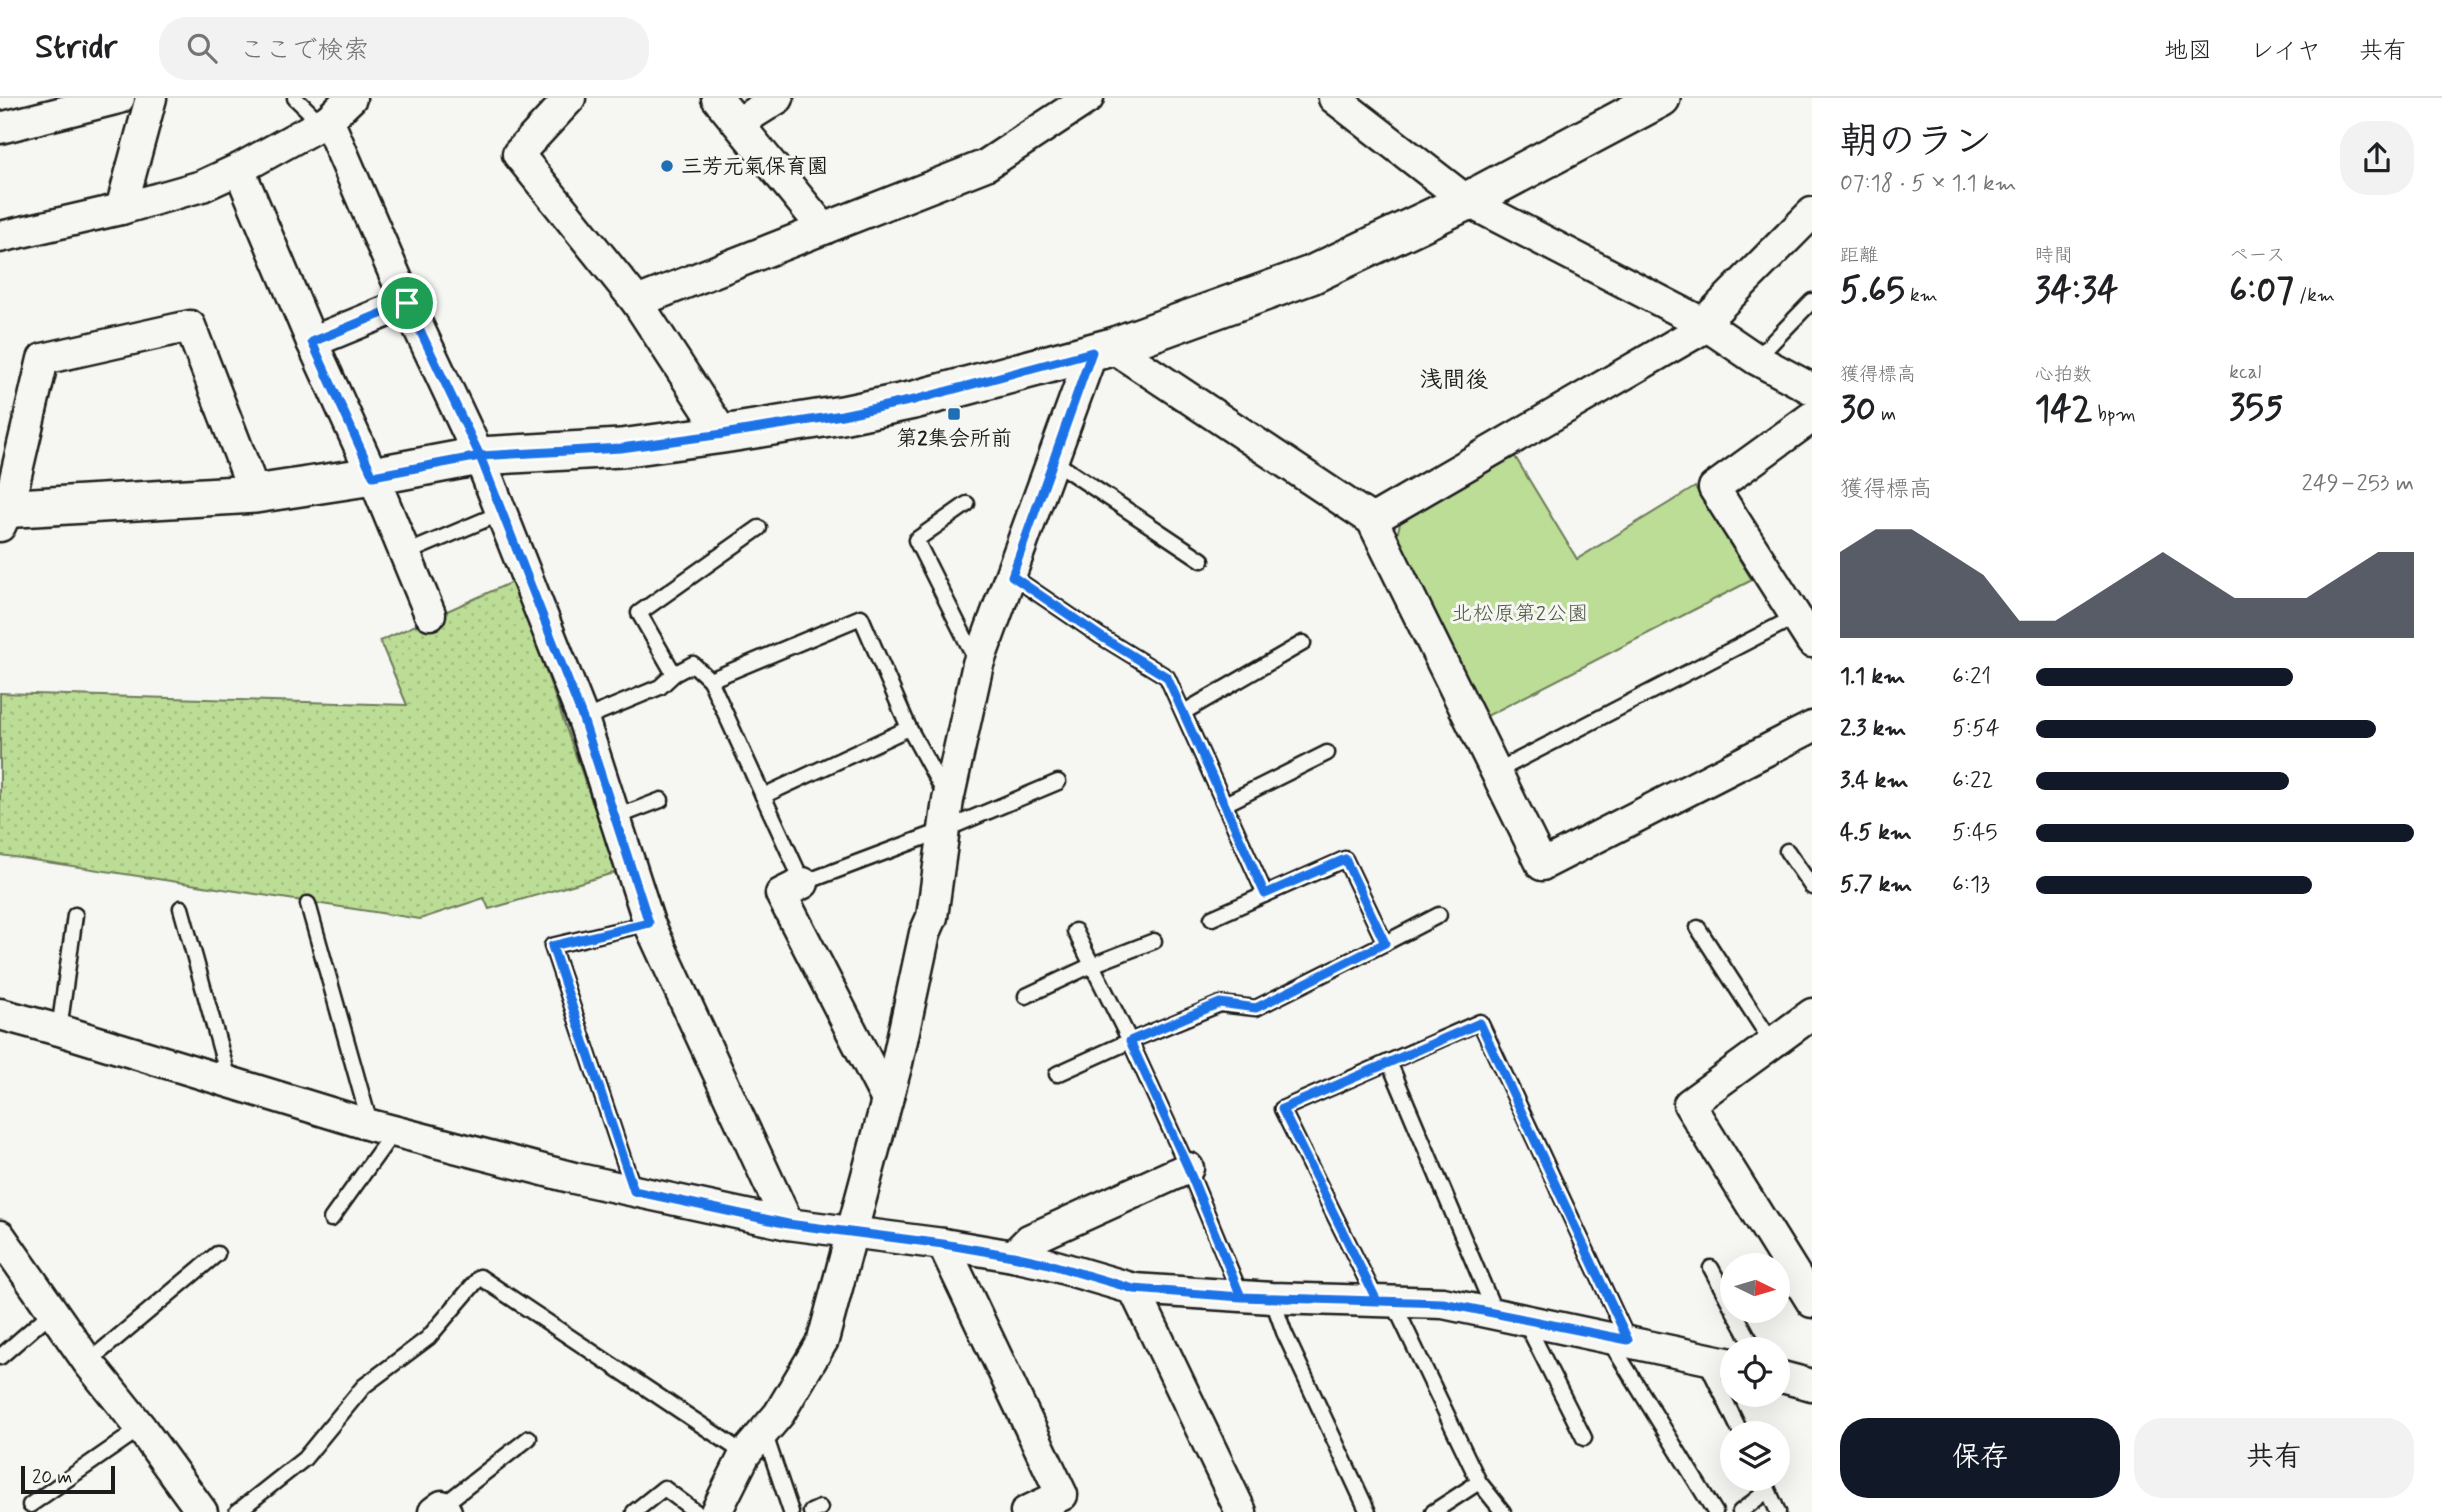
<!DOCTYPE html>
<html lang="ja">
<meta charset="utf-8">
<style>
:root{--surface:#fff;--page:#f2f2f2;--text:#202124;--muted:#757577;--line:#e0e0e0;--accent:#111827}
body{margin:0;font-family:Mynerve,"Klee One",sans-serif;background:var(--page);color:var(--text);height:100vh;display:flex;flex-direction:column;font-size:26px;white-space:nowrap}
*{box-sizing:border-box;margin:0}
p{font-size:23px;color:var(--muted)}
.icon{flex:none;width:38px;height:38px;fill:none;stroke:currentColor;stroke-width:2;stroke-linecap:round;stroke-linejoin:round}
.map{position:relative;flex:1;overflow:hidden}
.details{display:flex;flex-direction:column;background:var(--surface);width:630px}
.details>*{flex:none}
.needle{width:46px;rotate:95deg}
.controls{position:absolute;left:1720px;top:1155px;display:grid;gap:14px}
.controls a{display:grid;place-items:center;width:70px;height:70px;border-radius:50%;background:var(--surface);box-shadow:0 7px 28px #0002;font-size:35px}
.scale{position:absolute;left:21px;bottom:18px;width:94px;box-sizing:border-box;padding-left:7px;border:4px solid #1c1c1c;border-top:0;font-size:19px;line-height:24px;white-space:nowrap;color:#1c1c1c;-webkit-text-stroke:5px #f6f6f2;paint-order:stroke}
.pin{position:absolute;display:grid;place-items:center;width:60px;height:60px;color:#fff;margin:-30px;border:4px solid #fff;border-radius:50%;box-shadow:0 2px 7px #0007}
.round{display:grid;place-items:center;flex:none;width:74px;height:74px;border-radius:28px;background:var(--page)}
.overview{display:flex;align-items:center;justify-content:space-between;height:119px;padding:0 28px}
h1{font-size:38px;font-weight:800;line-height:52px}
.metrics{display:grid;grid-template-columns:repeat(3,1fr);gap:10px;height:119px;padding:7px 28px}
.metrics div{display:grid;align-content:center}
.metrics b{font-size:35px;font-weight:800}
.metrics small{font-size:19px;font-weight:400}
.metrics p{font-size:19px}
.chart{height:196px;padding:14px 28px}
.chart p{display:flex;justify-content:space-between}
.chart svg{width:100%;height:126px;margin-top:7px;fill:var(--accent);opacity:.7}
.button{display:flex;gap:14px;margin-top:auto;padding:14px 28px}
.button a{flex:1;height:80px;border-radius:28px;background:var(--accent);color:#fff;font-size:28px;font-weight:800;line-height:80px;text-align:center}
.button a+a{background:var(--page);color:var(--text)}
ul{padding:0 28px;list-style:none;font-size:23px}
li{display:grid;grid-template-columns:112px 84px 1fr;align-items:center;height:52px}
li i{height:18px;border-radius:9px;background:var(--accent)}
header{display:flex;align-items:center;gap:42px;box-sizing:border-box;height:98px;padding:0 35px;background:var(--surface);border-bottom:2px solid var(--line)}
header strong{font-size:33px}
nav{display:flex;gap:38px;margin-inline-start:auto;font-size:24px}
.search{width:490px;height:63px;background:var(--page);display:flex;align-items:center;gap:18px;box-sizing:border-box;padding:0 24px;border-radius:28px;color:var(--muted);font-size:26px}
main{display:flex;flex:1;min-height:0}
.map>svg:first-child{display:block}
.grass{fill:url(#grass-dots);stroke:#6c7c59;stroke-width:2}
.park{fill:#bcdd96;stroke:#6c7c59;stroke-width:2}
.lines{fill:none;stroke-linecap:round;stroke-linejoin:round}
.service-casing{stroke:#1c1c1c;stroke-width:19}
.minor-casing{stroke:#1c1c1c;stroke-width:35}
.tertiary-casing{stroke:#1c1c1c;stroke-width:42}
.service{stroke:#f6f6f2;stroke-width:14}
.minor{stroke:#f6f6f2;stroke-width:30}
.tertiary{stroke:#f6f6f2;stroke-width:37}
.route-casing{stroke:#fff;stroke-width:14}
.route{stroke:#1a73e8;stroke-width:9}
.poi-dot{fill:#1f6fb2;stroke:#f6f6f2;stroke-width:2.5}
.labels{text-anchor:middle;stroke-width:6;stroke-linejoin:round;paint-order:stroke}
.poi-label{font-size:21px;font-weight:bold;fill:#1c1c1c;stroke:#f6f6f2;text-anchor:start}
.park-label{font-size:21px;fill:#4c5641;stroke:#f6f6f2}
.neighbourhood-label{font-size:23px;font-weight:bold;fill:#1c1c1c;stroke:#f6f6f2}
</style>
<header>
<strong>Stridr</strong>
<div class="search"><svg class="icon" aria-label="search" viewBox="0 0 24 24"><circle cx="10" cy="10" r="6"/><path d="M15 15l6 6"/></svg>ここで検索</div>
<nav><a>地図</a><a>レイヤ</a><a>共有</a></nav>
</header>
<main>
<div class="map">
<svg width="1812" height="1414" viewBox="0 0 1812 1414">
<defs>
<pattern id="grass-dots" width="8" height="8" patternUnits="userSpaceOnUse" patternTransform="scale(1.75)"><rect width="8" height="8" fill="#bcdd96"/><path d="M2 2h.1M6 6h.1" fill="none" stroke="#a1bd81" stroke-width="1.8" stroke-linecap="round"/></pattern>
</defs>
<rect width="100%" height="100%" fill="#f6f6f2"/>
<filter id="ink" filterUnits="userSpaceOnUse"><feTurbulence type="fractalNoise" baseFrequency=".0143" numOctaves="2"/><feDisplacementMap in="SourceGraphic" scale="14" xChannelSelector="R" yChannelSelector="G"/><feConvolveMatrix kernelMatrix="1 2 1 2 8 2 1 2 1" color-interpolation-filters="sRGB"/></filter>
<g filter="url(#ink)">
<path class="grass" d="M514 483 617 774 489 811 484 800 420 821 0 757V595L407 607 380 543Z"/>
<path class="park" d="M1514 357 1577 461 1695 389 1752 482 1485 619 1397 438 1400 425Z"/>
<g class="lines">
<defs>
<g id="service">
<path d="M295 0 321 25"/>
<path d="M1756 261 1812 203"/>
<path d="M1052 362 1202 462"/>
<path d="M967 406 916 442 977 564"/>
<path d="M404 456 501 415"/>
<path d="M1012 478 1100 538 1167 579 1265 796"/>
<path d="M674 576 639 515 759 430"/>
<path d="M1184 614 1303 545"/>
<path d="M583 621 660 589 674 576 693 566 710 582"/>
<path d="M1495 674 1795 519"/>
<path d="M763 698 909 630"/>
<path d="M946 698 909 630 861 519 710 582 803 785 944 732 1058 684"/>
<path d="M1225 706 1327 655"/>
<path d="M614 720 661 702"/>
<path d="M1787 753 1812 789"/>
<path d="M308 806 370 1026"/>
<path d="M181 810 230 985"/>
<path d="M1212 820 1345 761 1385 845 1256 910 1220 906 1130 943 1188 1070 1241 1198"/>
<path d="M1698 830 1773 946"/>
<path d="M1385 845 1439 817"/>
<path d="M1026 898 1092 867 1154 843"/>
<path d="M59 932 75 817"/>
<path d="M1389 964 1496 1217"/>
<path d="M1057 976 1130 943 1075 833"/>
<path d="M634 1093 552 848 649 825"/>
<path d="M331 1121 394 1033"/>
<path d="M1711 1170 1732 1209"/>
<path d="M1272 1200 1284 1234 1368 1414"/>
<path d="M1377 1203 1282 1011 1480 924 1628 1242"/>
<path d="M1393 1204 1479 1384 1503 1414"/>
<path d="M1734 1213 1755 1251"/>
<path d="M1525 1223 1584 1340"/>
<path d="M1609 1242 1715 1414"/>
<path d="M0 1259 53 1213"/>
<path d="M1705 1261 1741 1335"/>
<path d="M88 1264 217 1156"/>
<path d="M764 1334 791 1414"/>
<path d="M1763 1381 1778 1414"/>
<path d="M30 1407 141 1330"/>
<path d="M442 1408 529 1340"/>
<path d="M237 1414 304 1361 364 1288 428 1240 480 1179 745 1356"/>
<path d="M634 1414 664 1390 696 1414"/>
<path d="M811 1414 820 1410"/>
<path d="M1433 1414 1479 1384"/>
<path d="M1740 1414 1768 1392"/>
</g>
<g id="minor">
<path d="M570 0 518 56 637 204 723 336"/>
<path d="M717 0 824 131"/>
<path d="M1334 0 1467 103 1703 225 1756 261 1812 291"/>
<path d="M328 22 407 205 479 358 583 621 649 825 788 1126"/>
<path d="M738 25 778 0"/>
<path d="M0 30 119 0"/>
<path d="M239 71 312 244 373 378 430 516"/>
<path d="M121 111 151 0"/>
<path d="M0 139 121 111 202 88 239 71 328 22 351 0"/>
<path d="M637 204 986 67 1088 0"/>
<path d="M1703 225 1812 115"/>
<path d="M312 244 407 205"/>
<path d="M1112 249 1372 422 1542 767 1812 629"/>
<path d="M1812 319 1714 390 1812 544"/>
<path d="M1372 422 1707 228"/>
<path d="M0 428 8 411 43 261 190 228 255 396"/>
<path d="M803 785 781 796 887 1002"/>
<path d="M0 916 59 932 370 1027 574 1080 788 1126 943 1146 1013 1158 1045 1165 1134 1191 1272 1200 1443 1205 1732 1266"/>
<path d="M1812 916 1689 1006 1812 1204"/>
<path d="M0 1138 88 1264 141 1330 202 1414"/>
<path d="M943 1146 1062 1397 1026 1414"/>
<path d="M1013 1158 1029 1142 1188 1070"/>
<path d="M1134 1191 1241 1414"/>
<path d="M1778 1278 1812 1287"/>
<path d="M434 1414 442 1408 446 1414"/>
<path d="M716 1414 745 1356 779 1316 823 1242 897 965 925 835 932 819 948 702 978 566 1092 254"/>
</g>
<path id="tertiary" d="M0 411 255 396 373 378 479 358 621 350 723 336 842 317 914 302 1112 249 1311 177 1467 103 1661 0"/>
</defs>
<use href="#service" class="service-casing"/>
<use href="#minor" class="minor-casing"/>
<use href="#tertiary" class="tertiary-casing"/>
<use href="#service" class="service"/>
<use href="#minor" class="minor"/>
<use href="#tertiary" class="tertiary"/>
</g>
</g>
<g class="lines" filter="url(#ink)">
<defs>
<path id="route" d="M407 205 480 358 583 621 649 825 552 848 634 1093 788 1126 943 1146 1013 1158 1045 1165 1134 1191 1241 1199 1377 1203 1282 1011 1480 925 1628 1242 1443 1205 1377 1203 1241 1199 1188 1070 1130 943 1220 905 1256 910 1385 845 1345 761 1265 796 1167 579 1100 538 1012 478 1092 254 914 302 842 317 723 336 621 350 480 358 373 378 312 244 407 205"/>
</defs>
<use href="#route" class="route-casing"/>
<use href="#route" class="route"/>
</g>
<g class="poi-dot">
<circle cx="667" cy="68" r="7"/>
<rect x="947" y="309" width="14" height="14" rx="3.5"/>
</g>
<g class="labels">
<g class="poi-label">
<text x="681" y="75">三芳元氣保育園</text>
<text x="954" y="347" text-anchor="middle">第2集会所前</text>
</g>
<g class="park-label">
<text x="1520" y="522">北松原第2公園</text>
</g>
<g class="neighbourhood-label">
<text x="1454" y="289">浅間後</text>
</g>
</g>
</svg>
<div class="controls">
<a><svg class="needle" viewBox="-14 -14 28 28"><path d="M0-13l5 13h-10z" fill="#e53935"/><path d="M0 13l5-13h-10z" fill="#757577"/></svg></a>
<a><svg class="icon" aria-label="locate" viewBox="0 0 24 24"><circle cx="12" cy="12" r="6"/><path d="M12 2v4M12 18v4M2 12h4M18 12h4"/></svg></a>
<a><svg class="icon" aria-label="layers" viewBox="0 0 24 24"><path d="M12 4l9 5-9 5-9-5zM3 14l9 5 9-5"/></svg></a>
</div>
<div class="scale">20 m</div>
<div class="pin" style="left:407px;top:205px;background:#1e9e55"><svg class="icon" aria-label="arrive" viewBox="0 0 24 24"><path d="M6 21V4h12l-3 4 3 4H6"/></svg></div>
</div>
<section class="details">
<div class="overview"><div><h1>朝のラン</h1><p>07:18 · 5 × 1.1 km</p></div><a class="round"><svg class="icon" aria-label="share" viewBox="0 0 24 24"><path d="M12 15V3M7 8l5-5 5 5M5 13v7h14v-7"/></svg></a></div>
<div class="metrics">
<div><p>距離</p><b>5.65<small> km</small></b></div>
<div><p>時間</p><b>34:34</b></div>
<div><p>ペース</p><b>6:07<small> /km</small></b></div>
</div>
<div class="metrics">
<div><p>獲得標高</p><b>30<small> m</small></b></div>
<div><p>心拍数</p><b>142<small> bpm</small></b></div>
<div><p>kcal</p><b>355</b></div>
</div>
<div class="chart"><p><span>獲得標高</span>249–253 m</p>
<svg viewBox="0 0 160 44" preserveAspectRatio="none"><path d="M0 44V14L10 6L20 6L30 14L40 22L50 38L60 38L70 30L80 22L90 14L100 22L110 30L120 30L130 30L140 22L150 14L160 14V44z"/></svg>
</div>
<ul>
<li><b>1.1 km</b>6:21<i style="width:68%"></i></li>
<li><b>2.3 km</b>5:54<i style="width:90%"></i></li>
<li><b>3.4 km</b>6:22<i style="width:67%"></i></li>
<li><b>4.5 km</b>5:45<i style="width:100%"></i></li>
<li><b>5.7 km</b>6:13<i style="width:73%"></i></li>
</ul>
<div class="button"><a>保存</a><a>共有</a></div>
</section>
</main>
